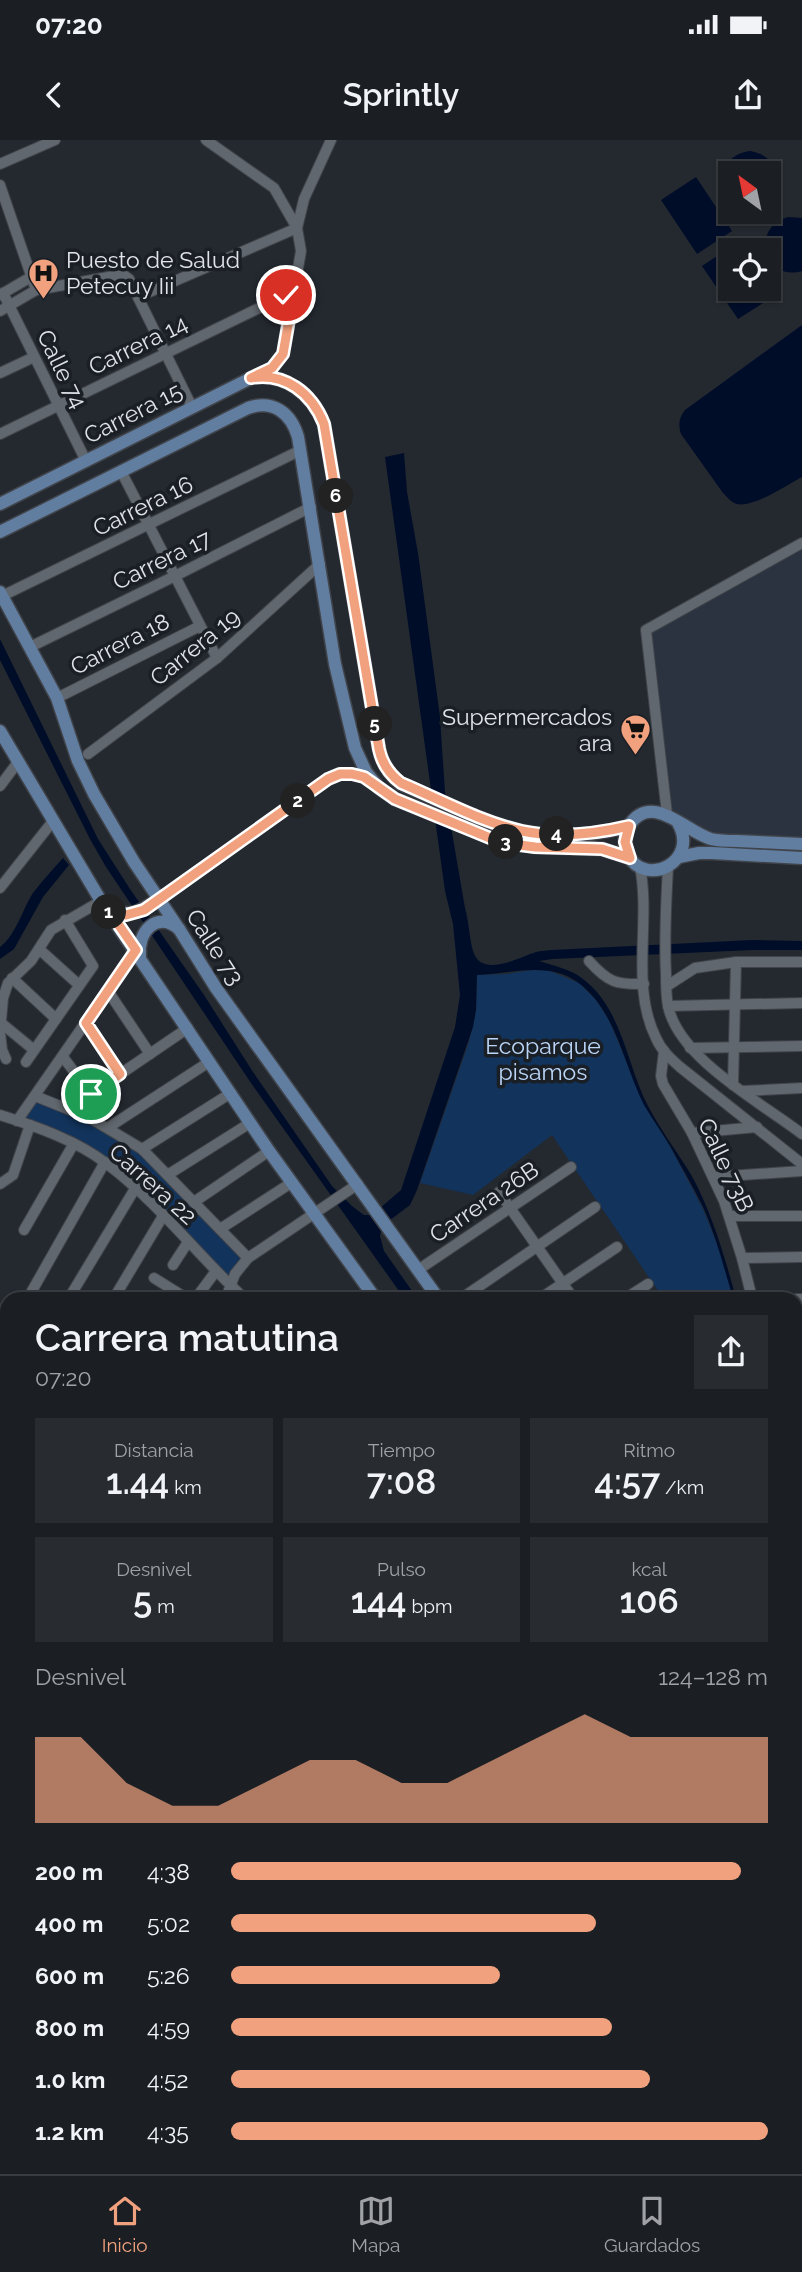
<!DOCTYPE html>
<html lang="es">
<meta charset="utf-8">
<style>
:root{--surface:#1b1f24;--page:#282c31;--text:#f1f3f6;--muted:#a0a2a6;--line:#393d41;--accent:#f1a17d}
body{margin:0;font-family:Raleway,sans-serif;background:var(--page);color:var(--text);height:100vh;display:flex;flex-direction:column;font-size:26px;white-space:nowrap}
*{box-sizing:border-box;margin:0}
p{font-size:23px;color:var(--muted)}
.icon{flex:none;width:38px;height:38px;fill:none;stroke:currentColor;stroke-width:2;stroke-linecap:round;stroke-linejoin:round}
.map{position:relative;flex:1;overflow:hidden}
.side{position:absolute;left:0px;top:1152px;width:803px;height:884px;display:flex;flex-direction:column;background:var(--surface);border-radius:21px 21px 0 0;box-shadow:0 2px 5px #0004,0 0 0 2px var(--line)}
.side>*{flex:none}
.needle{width:46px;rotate:327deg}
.controls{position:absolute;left:718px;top:21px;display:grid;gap:14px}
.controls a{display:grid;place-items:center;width:63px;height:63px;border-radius:0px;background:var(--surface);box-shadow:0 2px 5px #0004,0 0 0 2px var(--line);font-size:35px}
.pin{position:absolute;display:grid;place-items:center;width:60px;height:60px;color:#fff;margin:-30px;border:4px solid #fff;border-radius:50%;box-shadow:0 2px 7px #0007}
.km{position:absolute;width:35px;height:35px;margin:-18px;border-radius:50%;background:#222;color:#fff;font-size:19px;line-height:35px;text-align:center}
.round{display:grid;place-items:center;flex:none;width:74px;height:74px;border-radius:0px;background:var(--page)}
.summary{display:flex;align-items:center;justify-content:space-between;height:119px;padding:0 35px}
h1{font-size:38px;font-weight:600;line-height:52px}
.figures{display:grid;grid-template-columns:repeat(3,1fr);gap:10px;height:119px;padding:7px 35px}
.figures div{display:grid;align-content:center;border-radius:0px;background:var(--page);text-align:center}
.figures b{font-size:35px;font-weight:600}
.figures small{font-size:19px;font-weight:400}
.figures p{font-size:19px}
.chart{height:196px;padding:14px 35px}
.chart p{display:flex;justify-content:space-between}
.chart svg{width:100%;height:126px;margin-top:7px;fill:var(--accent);opacity:.7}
ul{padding:0 35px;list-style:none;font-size:23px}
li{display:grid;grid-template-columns:112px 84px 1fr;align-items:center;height:52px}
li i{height:18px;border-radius:9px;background:var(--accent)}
.status{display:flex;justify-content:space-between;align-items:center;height:49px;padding:0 35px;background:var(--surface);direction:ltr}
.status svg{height:19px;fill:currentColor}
header{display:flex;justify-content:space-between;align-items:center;height:91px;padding:0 35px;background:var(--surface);font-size:32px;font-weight:600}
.dock{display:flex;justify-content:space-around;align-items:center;height:98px;border-top:2px solid var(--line);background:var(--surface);font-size:19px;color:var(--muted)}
.dock a{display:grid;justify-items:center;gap:4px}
.dock .active{color:var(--accent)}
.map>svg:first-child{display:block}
.built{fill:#2a333f}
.green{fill:#12335b}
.water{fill:#000d29}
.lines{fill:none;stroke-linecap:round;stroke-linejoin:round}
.minor-casing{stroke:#40444a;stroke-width:12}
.major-casing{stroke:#40444a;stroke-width:15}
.minor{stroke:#61676e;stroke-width:10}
.major{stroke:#617da0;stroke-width:12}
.route-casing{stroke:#fff;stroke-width:14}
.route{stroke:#f1a17d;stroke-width:9}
.labels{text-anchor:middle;stroke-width:7;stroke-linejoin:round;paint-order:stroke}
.poi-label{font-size:23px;fill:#e0e3e8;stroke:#1a1f26;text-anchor:start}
.street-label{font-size:23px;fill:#e0e3e8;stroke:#1a1f26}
.park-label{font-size:23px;fill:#bbd6f8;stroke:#1a1f26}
</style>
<div class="status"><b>07:20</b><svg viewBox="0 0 49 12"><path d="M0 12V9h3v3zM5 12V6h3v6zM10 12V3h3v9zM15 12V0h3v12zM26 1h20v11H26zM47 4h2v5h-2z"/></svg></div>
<header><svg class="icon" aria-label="back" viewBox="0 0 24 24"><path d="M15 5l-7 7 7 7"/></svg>Sprintly<svg class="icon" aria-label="share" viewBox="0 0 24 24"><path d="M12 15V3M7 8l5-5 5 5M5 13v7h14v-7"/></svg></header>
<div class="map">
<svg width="802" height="2034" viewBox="0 0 802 2034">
<rect width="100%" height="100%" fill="#242930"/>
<path class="built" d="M802 403V704L713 700 670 676 646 490Z"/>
<g class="green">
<path d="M543 828 579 843 596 860 609 880 645 966 671 1008 703 1069 719 1109 733 1158H663L552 995 473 1055 420 1043 469 902 476 870 477 835 506 834Z"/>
<path d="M36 962 66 973 106 992 139 1012 242 1118 228 1137 139 1044 108 1018 75 1000 25 980Z"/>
</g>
<g class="water">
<path d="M750 11C776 15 786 41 768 60V33H730V60C713 39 725 14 750 11Z"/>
<path d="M696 37 732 91 697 114 661 60Z"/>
<path d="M788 77 802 78V131C788 135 777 131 768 119V110H765C764 93 772 82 788 77Z"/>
<path d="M738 102 743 110H730V149L768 147 774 156 738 179 702 126Z"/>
<path d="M802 185V337C787 345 753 368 737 364 731 362 728 358 723 353L681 294C678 284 679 278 685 270Z"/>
<path d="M404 313 407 352 418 413 440 577 445 652 465 768C469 782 469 797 473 811 481 839 520 817 536 812 541 811 547 810 552 810L752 800 802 801V810H752L553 819 539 821C554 826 571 829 583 839 622 868 627 926 648 966 661 991 679 1014 693 1038 713 1076 725 1118 736 1158H733C724 1128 716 1096 703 1067 693 1047 681 1026 670 1006 662 992 652 979 644 965 624 926 617 873 580 844 550 820 511 834 477 835L476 870 473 887 417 1050 410 1065 382 1086 380 1096 384 1111 417 1158H404L251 943 106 727 90 699 0 520V499L98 699 130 749 204 855 253 932 332 1046 352 1066 364 1075H372L401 1050 455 887 460 855 453 784 445 751 385 317Z"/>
<path d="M63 718 69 725 43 757 14 809 0 819V807C16 795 22 770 33 753 42 741 53 729 63 718Z"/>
<path d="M350 2028H463L461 2034H346Z"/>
</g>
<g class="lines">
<defs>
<g id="minor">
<path d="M206 0 274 48 297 88 301 111 283 214 272 228 255 236"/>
<path d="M0 24 55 0"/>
<path d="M0 45 36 150"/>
<path d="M297 88 304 59 331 0"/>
<path d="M3 153 86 321"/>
<path d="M0 155 31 137"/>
<path d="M138 157 297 88"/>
<path d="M0 171 36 150 114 136H125L129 139 192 267"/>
<path d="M0 233 34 217"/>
<path d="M0 294 294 151"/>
<path d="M121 331 217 518"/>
<path d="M2 456 301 310"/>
<path d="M30 507 175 436 311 367"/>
<path d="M57 558 200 486"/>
<path d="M88 614 217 518 320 424"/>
<path d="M0 646 18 622"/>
<path d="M667 674 646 490 802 403"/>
<path d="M640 727C651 782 630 846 656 898 661 910 671 919 680 927L802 1024"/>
<path d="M668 727C666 763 664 798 666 834 666 845 666 856 668 866 679 919 762 963 802 994"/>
<path d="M0 748 53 681"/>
<path d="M159 759 328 639C345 632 357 632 372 643"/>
<path d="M39 809 79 845"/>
<path d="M589 821C608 842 616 845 644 844"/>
<path d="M12 838 56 879"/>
<path d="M667 846 695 828 736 822H802"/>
<path d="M108 851 150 914"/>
<path d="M668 866 802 863"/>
<path d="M0 882 34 910"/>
<path d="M86 883 120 934"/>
<path d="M0 892 3 858 8 843 31 821 51 790 101 761"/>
<path d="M0 893 2 910 6 919"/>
<path d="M690 908 802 906"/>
<path d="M664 911 661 936 663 944 692 993 724 1061 742 1118 752 1158"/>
<path d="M63 917 91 954"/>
<path d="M26 922 93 826 65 780"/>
<path d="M733 945 736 822"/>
<path d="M742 951 802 948"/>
<path d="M35 956 90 978 142 1009 248 1118"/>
<path d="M69 969 188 888"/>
<path d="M0 975C35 986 78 1001 107 1024 158 1062 197 1115 244 1158"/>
<path d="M17 981 136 810"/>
<path d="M109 987 209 922"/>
<path d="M692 993 757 987"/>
<path d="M142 1009 231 953"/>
<path d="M169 1034 250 983"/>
<path d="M714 1037 802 1031"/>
<path d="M0 1044 13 1035 30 985"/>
<path d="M499 1052 573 1158"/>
<path d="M194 1062 269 1011"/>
<path d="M730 1076H802"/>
<path d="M220 1089 291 1043"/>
<path d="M24 1090 73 1005"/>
<path d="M742 1118 802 1117"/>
<path d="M173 1125 188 1102"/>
<path d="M418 1130 571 1027"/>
<path d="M154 1138 186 1158"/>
<path d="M28 1158 105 1022"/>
<path d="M69 1158 136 1047"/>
<path d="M114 1158 163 1076"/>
<path d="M196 1158 216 1131"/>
<path d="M226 1158 235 1134 248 1118 358 1044"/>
<path d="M462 1158 595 1067"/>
<path d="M541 1158 617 1107"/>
<path d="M626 1158 648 1144"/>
<path d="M796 1159H802"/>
<path d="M796 1198H802"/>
<path d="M796 1237H802"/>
<path d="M796 1277H802"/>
<path d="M797 1318H802"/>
<path d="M0 1323 7 1327"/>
<path d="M796 1382 802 1390"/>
<path d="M796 1433 802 1429"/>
<path d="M796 1489 802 1485"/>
<path d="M796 1527 802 1551"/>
<path d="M0 1565 7 1569"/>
<path d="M796 1602 802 1598"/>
<path d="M796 1658 802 1654"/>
<path d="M0 1792 7 1796"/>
<path d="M796 1806 802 1860"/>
<path d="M796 1884 802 1880"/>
<path d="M796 1941 802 1937"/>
<path d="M0 1963 7 1942"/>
<path d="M796 1984 800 1990"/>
<path d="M700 2028 704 2034"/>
<path d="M215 2034 217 2028"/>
<path d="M270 2034 273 2028"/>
<path d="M488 2034 497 2028"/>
<path d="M571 2034 580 2028"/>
<path d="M659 2034 668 2028"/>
<path d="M736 2034 744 2028"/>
</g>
<g id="major">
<path d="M0 364 251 238C285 232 312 254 324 284L379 609C382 624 389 634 401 644 438 659 483 683 522 691 556 699 595 695 629 686"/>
<path d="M0 392 248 268C273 259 291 273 298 297L335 524 355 608 366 632 379 648 395 659 490 697 535 707 602 709 630 718"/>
<path d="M0 452 57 558 78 621 94 654 134 722 179 789 216 848 438 1158"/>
<path d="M0 591 101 761 269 1011 375 1158"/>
<path d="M678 683C700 721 646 749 628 715 623 705 624 693 630 684 653 652 686 692 711 699 719 701 729 701 737 701 759 702 780 703 802 704"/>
<path d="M679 717 699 713H712L802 718"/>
<path d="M107 768C131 778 138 773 159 759"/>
<path d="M140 816C137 792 157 770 179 789"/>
<path d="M796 1686 802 1694"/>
<path d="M796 1772 802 1780"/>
</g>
</defs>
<use href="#minor" class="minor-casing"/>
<use href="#major" class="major-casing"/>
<use href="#minor" class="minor"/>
<use href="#major" class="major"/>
</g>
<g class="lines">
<defs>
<path id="route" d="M91 954 120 934 86 883 136 810 107 768 126 775 144 770 328 639 340 634H352L364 637 395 659 490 698 512 704 535 707 602 709 630 718 625 702 629 686C595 694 556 698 522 691 481 682 439 659 401 643 389 634 382 624 379 609L324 284C312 253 285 232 251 238L272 228 283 214 294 151 286 155"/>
</defs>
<use href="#route" class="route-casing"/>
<use href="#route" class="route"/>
</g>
<defs>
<symbol id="hospital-pin" viewBox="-11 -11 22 30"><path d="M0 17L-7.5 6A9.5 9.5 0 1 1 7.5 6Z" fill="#f1a17d" stroke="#1a1f26"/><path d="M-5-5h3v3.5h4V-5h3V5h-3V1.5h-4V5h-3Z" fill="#111"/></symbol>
<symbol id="supermarket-pin" viewBox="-11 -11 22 30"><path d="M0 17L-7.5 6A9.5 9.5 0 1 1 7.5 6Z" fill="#f1a17d" stroke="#1a1f26"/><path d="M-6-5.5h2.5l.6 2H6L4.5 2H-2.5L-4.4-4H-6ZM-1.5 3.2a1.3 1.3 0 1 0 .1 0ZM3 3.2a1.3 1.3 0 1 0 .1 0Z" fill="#111"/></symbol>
</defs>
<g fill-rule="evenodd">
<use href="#hospital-pin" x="26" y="116" width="35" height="47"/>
<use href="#supermarket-pin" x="618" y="572" width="35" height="47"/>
</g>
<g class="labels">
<g class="poi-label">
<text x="66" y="128">Puesto de Salud<tspan x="66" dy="26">Petecuy Iii</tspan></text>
<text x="612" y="585" text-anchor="end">Supermercados<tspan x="612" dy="26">ara</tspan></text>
</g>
<g class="street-label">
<text transform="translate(138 205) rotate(-26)" y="8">Carrera 14</text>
<text transform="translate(62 229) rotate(64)" y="8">Calle 74</text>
<text transform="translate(133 273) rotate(-27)" y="8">Carrera 15</text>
<text transform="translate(143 366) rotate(-26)" y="8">Carrera 16</text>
<text transform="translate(162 420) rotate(-26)" y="8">Carrera 17</text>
<text transform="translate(120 504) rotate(-27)" y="8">Carrera 18</text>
<text transform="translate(195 507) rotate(-39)" y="8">Carrera 19</text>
<text transform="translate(215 807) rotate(57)" y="8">Calle 73</text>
<text transform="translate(726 1025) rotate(65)" y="8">Calle 73B</text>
<text transform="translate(153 1044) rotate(42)" y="8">Carrera 22</text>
<text transform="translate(484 1062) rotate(-34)" y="8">Carrera 26B</text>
</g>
<g class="park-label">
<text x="543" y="914">Ecoparque<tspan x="543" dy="26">pisamos</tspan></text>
</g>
</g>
</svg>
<div class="controls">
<a><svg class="needle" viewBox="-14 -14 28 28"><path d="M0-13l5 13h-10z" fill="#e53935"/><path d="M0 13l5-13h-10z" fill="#a0a2a6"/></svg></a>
<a><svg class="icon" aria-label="locate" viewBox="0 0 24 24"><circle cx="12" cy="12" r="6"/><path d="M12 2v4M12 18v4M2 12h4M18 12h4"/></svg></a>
</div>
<div class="pin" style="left:91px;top:954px;background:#1e9e55"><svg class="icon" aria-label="arrive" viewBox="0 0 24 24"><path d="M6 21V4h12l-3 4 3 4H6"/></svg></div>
<div class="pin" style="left:286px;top:155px;background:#d93025"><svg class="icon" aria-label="check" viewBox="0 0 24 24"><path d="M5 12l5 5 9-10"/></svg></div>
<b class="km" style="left:109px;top:772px">1</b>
<b class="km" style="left:298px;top:661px">2</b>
<b class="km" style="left:506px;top:702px">3</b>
<b class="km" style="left:557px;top:694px">4</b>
<b class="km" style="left:375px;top:584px">5</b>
<b class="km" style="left:336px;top:356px">6</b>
<section class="side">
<div class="summary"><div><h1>Carrera matutina</h1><p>07:20</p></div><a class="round"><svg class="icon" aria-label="share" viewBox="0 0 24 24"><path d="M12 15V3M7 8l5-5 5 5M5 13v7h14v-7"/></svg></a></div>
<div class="figures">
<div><p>Distancia</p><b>1.44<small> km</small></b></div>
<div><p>Tiempo</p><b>7:08</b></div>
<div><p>Ritmo</p><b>4:57<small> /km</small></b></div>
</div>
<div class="figures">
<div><p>Desnivel</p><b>5<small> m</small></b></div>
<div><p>Pulso</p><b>144<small> bpm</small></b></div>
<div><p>kcal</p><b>106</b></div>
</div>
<div class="chart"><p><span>Desnivel</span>124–128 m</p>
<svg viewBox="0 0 160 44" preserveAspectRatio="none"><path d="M0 44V14L10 14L20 30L30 38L40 38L50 30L60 22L70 22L80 30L90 30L100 22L110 14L120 6L130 14L140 14L150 14L160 14V44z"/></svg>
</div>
<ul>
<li><b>200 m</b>4:38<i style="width:95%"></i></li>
<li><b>400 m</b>5:02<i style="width:68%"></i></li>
<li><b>600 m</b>5:26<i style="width:50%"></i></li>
<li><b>800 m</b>4:59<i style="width:71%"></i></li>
<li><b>1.0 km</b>4:52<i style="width:78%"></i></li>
<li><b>1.2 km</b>4:35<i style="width:100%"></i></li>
</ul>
</section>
</div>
<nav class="dock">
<a class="active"><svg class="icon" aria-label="home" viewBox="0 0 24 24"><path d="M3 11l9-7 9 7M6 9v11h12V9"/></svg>Inicio</a>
<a><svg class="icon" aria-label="map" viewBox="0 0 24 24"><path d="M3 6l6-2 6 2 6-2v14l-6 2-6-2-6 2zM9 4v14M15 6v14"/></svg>Mapa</a>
<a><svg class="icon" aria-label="saved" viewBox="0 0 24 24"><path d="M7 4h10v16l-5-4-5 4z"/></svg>Guardados</a>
</nav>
